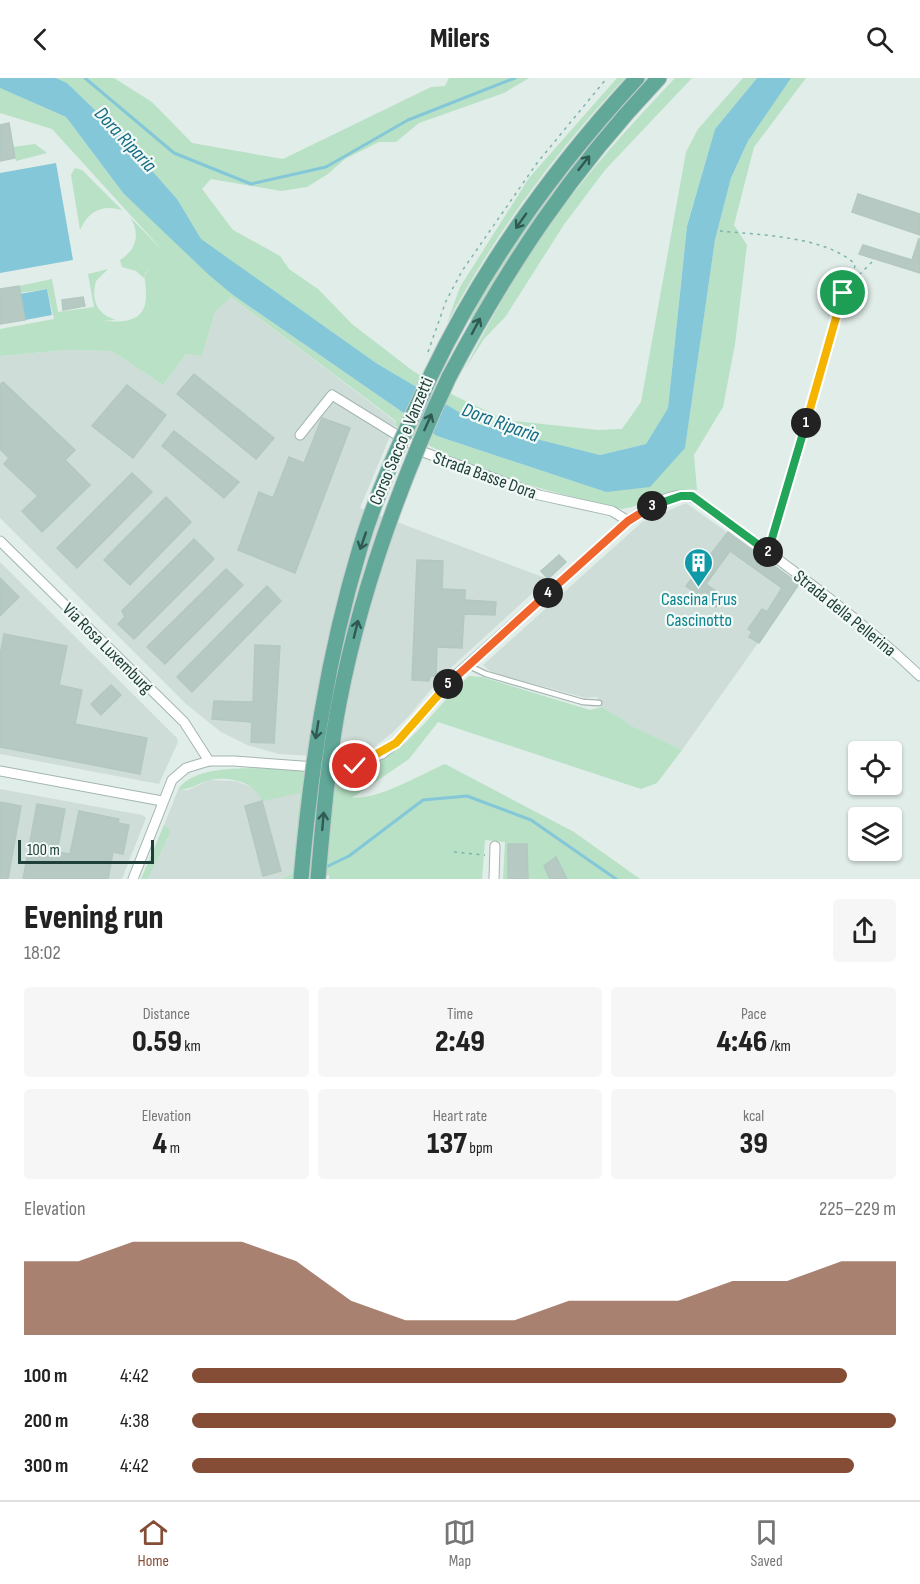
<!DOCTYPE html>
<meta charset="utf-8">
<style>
:root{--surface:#fff;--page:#f6f6f6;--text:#222;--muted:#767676;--line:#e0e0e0;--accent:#854d36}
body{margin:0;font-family:"Sofia Sans Condensed",sans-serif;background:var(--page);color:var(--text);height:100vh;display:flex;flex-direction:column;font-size:22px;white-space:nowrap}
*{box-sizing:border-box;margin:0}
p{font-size:20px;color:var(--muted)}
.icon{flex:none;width:33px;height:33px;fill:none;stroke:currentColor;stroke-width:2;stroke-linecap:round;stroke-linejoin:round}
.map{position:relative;height:801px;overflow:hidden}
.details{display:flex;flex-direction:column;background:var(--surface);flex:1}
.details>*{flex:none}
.tools{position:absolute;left:848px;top:663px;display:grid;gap:12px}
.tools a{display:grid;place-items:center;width:54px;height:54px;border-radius:6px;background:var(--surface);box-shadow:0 2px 4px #0004;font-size:30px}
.scale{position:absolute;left:18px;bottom:15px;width:136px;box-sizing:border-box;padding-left:6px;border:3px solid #1f4039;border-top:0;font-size:16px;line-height:21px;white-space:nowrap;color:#1f4039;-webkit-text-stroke:4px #f2f9f6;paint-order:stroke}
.pin{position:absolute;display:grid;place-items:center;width:51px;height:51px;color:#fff;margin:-26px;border:3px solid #fff;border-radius:50%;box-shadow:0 2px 6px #0007}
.km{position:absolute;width:30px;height:30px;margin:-15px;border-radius:50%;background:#222;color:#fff;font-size:16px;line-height:30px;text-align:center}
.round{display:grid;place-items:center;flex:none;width:63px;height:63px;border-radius:6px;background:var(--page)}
.overview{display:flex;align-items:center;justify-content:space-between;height:102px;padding:0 24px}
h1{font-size:33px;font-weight:800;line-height:45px}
.stats{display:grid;grid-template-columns:repeat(3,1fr);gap:9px;height:102px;padding:6px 24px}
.stats div{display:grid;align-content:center;border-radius:6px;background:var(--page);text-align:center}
.stats b{font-size:30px;font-weight:800}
.stats small{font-size:16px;font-weight:400}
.stats p{font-size:16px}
.chart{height:168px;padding:12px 24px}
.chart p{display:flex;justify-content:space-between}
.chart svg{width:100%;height:108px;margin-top:6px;fill:var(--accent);opacity:.7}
ul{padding:0 24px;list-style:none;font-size:20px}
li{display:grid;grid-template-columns:96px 72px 1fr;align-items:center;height:45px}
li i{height:15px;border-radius:8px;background:var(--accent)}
header{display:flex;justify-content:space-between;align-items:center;height:78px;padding:0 24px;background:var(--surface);font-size:27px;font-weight:800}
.dock{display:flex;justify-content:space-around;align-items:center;height:84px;border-top:2px solid var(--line);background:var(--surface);font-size:16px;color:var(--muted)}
.dock a{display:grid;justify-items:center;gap:3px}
.dock .on{color:var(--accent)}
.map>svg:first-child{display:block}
.built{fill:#cfddd8}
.green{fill:#b8e1c5}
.water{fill:#84c7d8}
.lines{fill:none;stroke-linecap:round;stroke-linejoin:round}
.stream{stroke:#84c7d8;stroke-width:3}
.building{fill:#b6c9c2;stroke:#b3c8c0;stroke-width:1.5}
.lane-casing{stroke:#a3b6b1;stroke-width:7}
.street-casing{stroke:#a3b6b1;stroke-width:11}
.primary-casing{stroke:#c0cac8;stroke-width:17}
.path{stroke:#7eb4a6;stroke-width:1.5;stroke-dasharray:3 4.5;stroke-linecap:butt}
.lane{stroke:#fff;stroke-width:4.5}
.street{stroke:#fff;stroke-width:9}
.primary{stroke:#61a899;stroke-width:15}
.primary-bridge-casing{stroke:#c0cac8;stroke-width:17;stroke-linecap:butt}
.primary-bridge{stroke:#61a899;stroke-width:15}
.oneway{stroke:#305a51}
.split-1-casing{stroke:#fff;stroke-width:12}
.split-2-casing{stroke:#fff;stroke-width:12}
.split-3-casing{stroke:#fff;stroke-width:12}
.split-4-casing{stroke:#fff;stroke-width:12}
.split-5-casing{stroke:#fff;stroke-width:12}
.split-6-casing{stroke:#fff;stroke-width:12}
.split-1{stroke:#f5b400;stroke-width:8}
.split-2{stroke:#22a559;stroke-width:8}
.split-3{stroke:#22a559;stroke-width:8}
.split-4{stroke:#f0652b;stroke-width:8}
.split-5{stroke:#f0652b;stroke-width:8}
.split-6{stroke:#f5b400;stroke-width:8}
.labels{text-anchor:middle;stroke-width:4.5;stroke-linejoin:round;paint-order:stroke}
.street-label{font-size:18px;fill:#1f4039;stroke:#f2f9f6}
.culture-label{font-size:18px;fill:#0d838f;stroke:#f2f9f6}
.water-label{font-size:20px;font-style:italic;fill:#136b83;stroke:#f2f9f6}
</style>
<header><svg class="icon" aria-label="back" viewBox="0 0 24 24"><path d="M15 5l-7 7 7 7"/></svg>Milers<svg class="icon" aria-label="search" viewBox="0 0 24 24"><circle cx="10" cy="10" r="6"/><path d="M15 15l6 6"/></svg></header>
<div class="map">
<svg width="920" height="801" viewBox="0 0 920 801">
<rect width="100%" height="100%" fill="#e1ede9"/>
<g class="built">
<path d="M231 219 396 344 360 430 548 501 442 598 409 638 392 655 373 670 346 680 279 676 247 667 221 654 186 626 0 440V278L66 272 112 273 163 307 186 276 202 278 215 234Z"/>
<path d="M686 425 800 506 682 672 626 646 627 644 602 629 597 619 586 620 491 594 483 587 642 444Z"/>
<path d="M0 484 177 660 178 664 159 706 0 676Z"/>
<path d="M209 702 236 703 258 712 300 714 292 796 281 801H148L170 755 169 751 164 747 178 712H188Z"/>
<path d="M0 711 142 737 146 740 122 801H0Z"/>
</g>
<g class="green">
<path d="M56 0H114L152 24 192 65 283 81 431 9 445 8 449 0H529L504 15 419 45 396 64H379L345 81 328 96 307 109 281 113 211 101 202 111 233 152 280 178 289 191 318 211 352 246 413 293 455 318 506 342 598 352 622 351 641 324 686 74 698 51 743 0H757L715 51 687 147 668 330 646 366 600 377 481 347 376 285 200 161 177 121 118 54 67 5Z"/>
<path d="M617 0H625C556 73 495 156 447 245L460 209 529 100Z"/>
<path d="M646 0H653L538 138 511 177 473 243 468 240C519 153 578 74 646 0Z"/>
<path d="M675 0H692L605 92 563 148 506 238 484 261 465 291C483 256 502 221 523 187 565 119 620 58 675 0Z"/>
<path d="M790 0H806L754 69 734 147 747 167 735 266 723 329 694 377 697 412C670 408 647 428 621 431 543 412 463 392 395 348L396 343 231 219 215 234 202 278 186 276 163 307 112 273 66 272 0 278V251L54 241 47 211 20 215 19 208 52 201 58 234 94 229 88 196 108 191 96 203C91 222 96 236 116 242L102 243C141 246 151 236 144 197L151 190 144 196V200L136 193 122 189 120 182C136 172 141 156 130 139L166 176 52 51 0 35V10L66 39 123 115 233 217 437 358 606 414 685 369 715 162 731 100 748 63Z"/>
<path d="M35 66 47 75 16 83 13 69Z"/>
<path d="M75 90 82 92 122 132C102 126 88 133 80 152L71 97Z"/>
<path d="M469 598 482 599 590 632 602 629 627 644V646L682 672 657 705 641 711 438 644 409 681 352 720C383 720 417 698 445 686L574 754 640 801H503L505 764 485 762 482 801H329V797L316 801H281L292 796 300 715 262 723C255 704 229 698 210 702 198 705 190 712 178 712 197 677 304 694 340 697 403 686 426 638 469 598Z"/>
<path d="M164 747 170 751V755L148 801H141Z"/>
</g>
<g class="water">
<path d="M0 0H56L67 5 118 54 177 121 201 161 376 285 481 347 600 377 646 366 668 330 687 148 715 51 757 0H791L748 63 731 100 715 162 685 370 650 409 606 414 437 358 233 217 209 197 123 115 66 39 0 10Z"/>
<path d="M56 85 73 182 0 195V95Z"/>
<path d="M47 211 52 237 25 242 20 216Z"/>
</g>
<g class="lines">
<g class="stream">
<path d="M85 0 174 75 251 106 326 89 408 42 515 0"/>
<path d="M324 790 349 778 423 722 467 718 531 742 616 801"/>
</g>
</g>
<g class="building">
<path d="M9 45 15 80 0 83V47Z"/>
<path d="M858 116 920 136V157L852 134Z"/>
<path d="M919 160 920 195 859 176 863 167 912 182Z"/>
<path d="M19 208 25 242 0 246V211Z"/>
<path d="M83 219 85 228 63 232 62 222Z"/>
<path d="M194 296 274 360 256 381 177 316Z"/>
<path d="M3 304 75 372 65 382 90 407 42 454 22 433 38 418 4 386 9 380 0 371V307Z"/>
<path d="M127 307 166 337 133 380 92 348Z"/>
<path d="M322 340 350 350 295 495 238 472 259 414 273 420 289 379 304 385Z"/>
<path d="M174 353 239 404 224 420 162 368Z"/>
<path d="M132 395 152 414 77 490 57 470Z"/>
<path d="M166 419 191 444 130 507 104 482Z"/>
<path d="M728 454 799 506 759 565 749 559 752 554 748 551 762 531 767 534 782 510 730 473 706 506 724 519 716 529 686 508Z"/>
<path d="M194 461 214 481 134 561 118 546 125 539 122 533Z"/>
<path d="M559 477 566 484 548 501 541 493Z"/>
<path d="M417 482 443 483 442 511 465 512V522L496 524 495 537 464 536 462 570 437 569 436 598H430L429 603 412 602Z"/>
<path d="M226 491 243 507 165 586 147 569Z"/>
<path d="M0 500 19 519 0 538Z"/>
<path d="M267 508 281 523 192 614 177 599Z"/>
<path d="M4 556 67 568 59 607 82 612 75 646 147 660 140 696 0 669V577Z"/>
<path d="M255 567 280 568 274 665 251 664 252 644 212 641 214 623 253 624Z"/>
<path d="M111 607 121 617 101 637 91 626Z"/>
<path d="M262 723 281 793 263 798 245 728Z"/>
<path d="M0 724 21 728 8 801H0Z"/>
<path d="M37 726 65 731 57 774 70 776 79 733 119 741 118 745 129 747 123 776 113 774 108 801H23Z"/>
<path d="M508 766H527L528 801H508Z"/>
<path d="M556 779 567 801H550L544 788Z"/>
</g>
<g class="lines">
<defs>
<path id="lane" d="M467 587 486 596 583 624 599 625"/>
<g id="street">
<path d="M300 357 332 317 426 375 539 417 612 433 628 443"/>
<path d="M0 463 184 644 209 683"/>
<path d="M0 693 162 723"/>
<path d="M133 801 172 702 186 690 209 683H234L343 691 382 676 396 665 458 595 628 443C644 432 676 408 696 421 773 478 851 532 920 598"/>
<path d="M494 801 495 768"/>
</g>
<g id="primary">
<path d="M431 297C483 188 555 89 637 0"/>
<path d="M449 299C509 186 571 93 659 0"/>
</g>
</defs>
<use href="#lane" class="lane-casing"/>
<use href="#street" class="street-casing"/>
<use href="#primary" class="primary-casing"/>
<g class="path">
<path d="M720 153C759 157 825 158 855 186L853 203 843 215 772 465"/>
<path d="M854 202 875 181"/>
<path d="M428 274 446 223 462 193 537 85 607 0"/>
<path d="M454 774 485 777"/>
</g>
<use href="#lane" class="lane"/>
<use href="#street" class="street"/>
<use href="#primary" class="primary"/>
<defs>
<g id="primary-bridge">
<path d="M301 801C311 687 327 580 360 470 378 410 405 354 431 297"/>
<path d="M318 801C323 742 328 683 339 625 361 511 400 404 449 299"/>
</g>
</defs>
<use href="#primary-bridge" class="primary-bridge-casing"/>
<use href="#primary-bridge" class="primary-bridge"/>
</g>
<defs><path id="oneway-shaft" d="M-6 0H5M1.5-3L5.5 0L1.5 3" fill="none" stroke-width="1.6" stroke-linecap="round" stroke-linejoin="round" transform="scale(1.5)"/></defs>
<g class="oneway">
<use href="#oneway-shaft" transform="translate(584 85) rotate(-52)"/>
<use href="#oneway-shaft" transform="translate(521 143) rotate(125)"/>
<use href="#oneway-shaft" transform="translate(476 248) rotate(-62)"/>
<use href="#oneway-shaft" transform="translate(428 344) rotate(-66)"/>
<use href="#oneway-shaft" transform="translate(363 463) rotate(109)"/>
<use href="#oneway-shaft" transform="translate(356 551) rotate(-76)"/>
<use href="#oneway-shaft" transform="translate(317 652) rotate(99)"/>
<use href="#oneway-shaft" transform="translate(323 743) rotate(-85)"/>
</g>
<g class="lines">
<defs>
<path id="split-1" d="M806 345 843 215"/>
<path id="split-2" d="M768 474 806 345"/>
<path id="split-3" d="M652 428 681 418H692L768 474"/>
<path id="split-4" d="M548 515 628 443 652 428"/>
<path id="split-5" d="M448 606 548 515"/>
<path id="split-6" d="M355 688 396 665 448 606"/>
</defs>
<use href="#split-1" class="split-1-casing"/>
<use href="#split-2" class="split-2-casing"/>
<use href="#split-3" class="split-3-casing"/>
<use href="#split-4" class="split-4-casing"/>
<use href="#split-5" class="split-5-casing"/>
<use href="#split-6" class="split-6-casing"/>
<use href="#split-1" class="split-1"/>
<use href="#split-2" class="split-2"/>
<use href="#split-3" class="split-3"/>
<use href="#split-4" class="split-4"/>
<use href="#split-5" class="split-5"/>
<use href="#split-6" class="split-6"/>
</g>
<defs>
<symbol id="building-pin" viewBox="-11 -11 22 30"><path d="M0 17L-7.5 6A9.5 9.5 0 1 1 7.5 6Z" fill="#0f9aa8" stroke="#f2f9f6"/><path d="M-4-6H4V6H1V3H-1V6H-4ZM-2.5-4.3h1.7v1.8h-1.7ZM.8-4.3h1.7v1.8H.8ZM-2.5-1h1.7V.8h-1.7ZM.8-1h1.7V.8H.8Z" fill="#fff"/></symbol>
</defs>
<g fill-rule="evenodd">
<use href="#building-pin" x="682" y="468" width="33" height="45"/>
</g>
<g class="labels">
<g class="street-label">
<text transform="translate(401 363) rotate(-67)" y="6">Corso Sacco e Vanzetti</text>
<text transform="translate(485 397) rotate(20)" y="6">Strada Basse Dora</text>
<text transform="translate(845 535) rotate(39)" y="6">Strada della Pellerina</text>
<text transform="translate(108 570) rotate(45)" y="6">Via Rosa Luxemburg</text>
</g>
<g class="culture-label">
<text x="699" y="527">Cascina Frus<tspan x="699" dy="21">Cascinotto</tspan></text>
</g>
<g class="water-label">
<text transform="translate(126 61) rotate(47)" y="7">Dora Riparia</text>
<text transform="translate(501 344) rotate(20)" y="7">Dora Riparia</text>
</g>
</g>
</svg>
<div class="tools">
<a><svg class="icon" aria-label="locate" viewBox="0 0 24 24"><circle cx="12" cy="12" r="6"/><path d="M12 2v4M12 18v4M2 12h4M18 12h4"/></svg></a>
<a><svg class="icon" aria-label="layers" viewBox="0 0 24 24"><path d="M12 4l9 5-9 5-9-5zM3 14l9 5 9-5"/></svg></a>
</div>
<div class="scale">100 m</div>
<div class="pin" style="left:843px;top:215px;background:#1e9e55"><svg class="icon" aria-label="arrive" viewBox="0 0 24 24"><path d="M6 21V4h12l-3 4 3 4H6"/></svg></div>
<div class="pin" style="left:355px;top:688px;background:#d93025"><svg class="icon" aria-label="check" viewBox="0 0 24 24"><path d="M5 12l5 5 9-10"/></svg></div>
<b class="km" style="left:806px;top:345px">1</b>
<b class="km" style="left:768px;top:474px">2</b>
<b class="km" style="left:652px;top:428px">3</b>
<b class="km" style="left:548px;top:515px">4</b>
<b class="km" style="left:448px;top:606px">5</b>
</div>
<section class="details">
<div class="overview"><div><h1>Evening run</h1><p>18:02</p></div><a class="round"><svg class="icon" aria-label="share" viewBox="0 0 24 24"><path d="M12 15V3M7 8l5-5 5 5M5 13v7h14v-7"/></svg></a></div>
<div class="stats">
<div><p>Distance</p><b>0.59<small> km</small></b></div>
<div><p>Time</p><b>2:49</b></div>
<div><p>Pace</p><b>4:46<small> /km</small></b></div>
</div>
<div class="stats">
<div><p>Elevation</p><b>4<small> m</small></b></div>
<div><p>Heart rate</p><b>137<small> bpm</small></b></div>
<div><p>kcal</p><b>39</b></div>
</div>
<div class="chart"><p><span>Elevation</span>225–229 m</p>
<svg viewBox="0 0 160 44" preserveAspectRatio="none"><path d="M0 44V14L10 14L20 6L30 6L40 6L50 14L60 30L70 38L80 38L90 38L100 30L110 30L120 30L130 22L140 22L150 14L160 14V44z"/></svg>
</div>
<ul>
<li><b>100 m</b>4:42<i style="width:93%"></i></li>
<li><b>200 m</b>4:38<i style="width:100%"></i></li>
<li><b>300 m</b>4:42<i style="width:94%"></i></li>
</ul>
</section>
<nav class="dock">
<a class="on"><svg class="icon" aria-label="home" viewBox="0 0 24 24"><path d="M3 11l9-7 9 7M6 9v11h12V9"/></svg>Home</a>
<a><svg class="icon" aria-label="map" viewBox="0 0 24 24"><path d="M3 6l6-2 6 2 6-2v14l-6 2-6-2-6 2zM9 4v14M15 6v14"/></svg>Map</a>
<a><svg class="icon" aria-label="saved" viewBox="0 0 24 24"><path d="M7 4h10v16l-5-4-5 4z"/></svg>Saved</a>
</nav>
